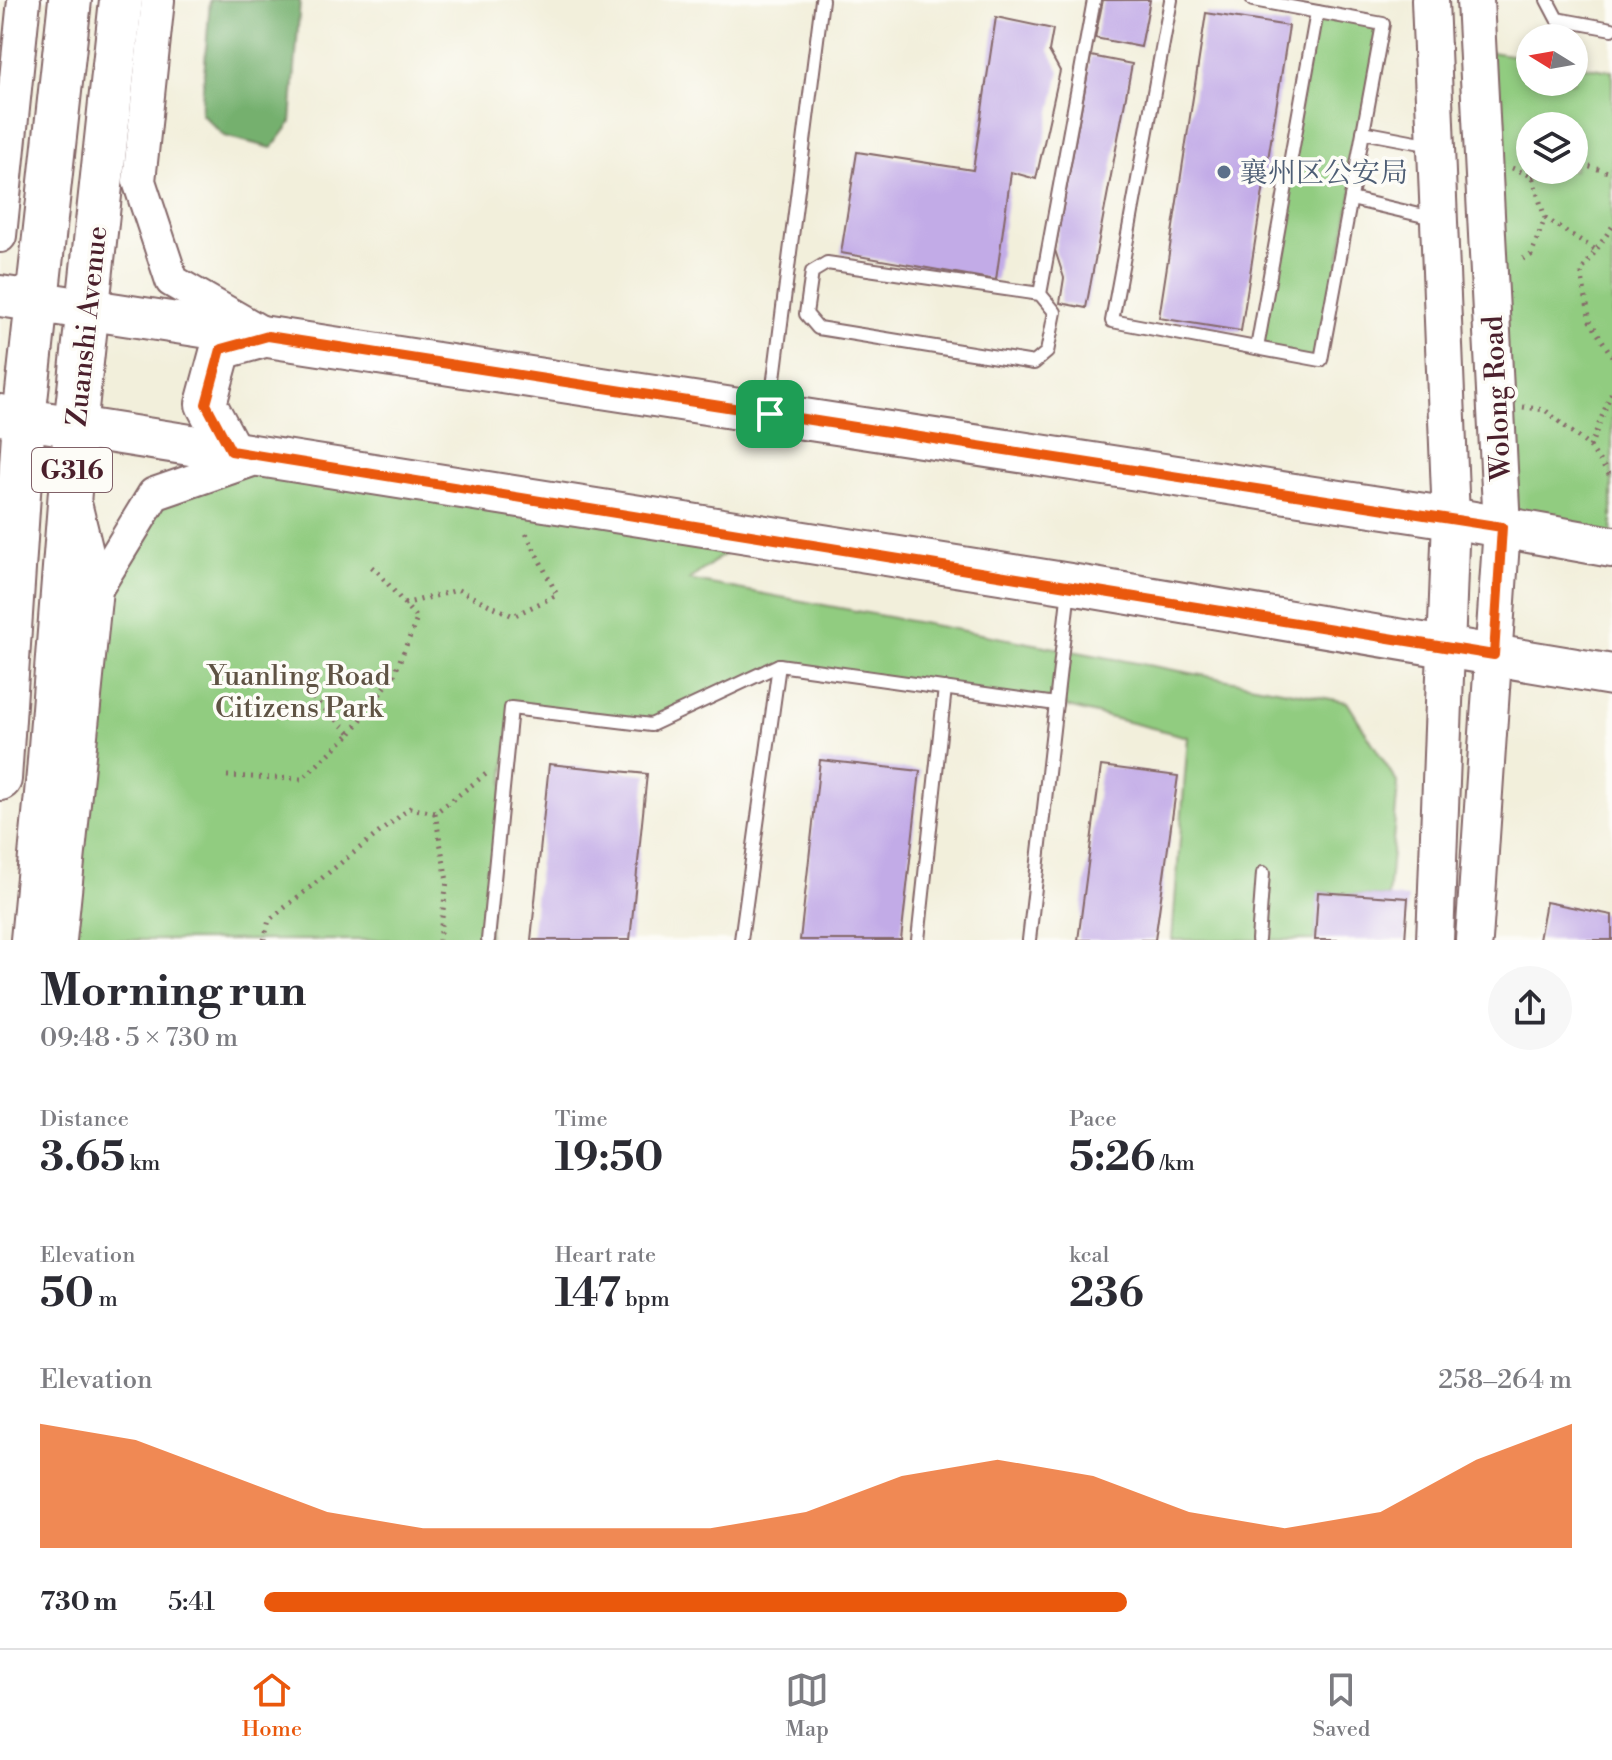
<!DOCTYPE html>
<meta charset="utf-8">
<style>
:root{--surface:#fff;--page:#f7f7f7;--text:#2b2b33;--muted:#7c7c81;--line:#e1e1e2;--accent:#ea580c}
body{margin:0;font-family:"Libre Bodoni","Noto Serif SC",serif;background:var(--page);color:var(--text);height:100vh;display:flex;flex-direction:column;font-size:30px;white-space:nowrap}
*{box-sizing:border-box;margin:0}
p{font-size:26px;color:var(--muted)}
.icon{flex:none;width:44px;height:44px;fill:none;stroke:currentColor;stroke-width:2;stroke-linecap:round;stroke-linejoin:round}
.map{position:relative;height:940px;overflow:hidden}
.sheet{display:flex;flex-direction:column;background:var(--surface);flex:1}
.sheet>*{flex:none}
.needle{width:52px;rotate:281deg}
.tools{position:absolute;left:1516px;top:24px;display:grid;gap:16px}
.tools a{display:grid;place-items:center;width:72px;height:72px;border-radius:50%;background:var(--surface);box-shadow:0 4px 12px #0003;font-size:40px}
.pin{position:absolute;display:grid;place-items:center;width:68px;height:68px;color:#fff;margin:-34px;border-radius:16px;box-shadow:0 4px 12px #0006}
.round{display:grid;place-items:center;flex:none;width:84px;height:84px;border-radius:42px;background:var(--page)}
.head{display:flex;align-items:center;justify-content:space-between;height:136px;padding:0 40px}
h1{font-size:44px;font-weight:800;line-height:60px}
.metrics{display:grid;grid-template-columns:repeat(3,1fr);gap:12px;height:136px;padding:8px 40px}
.metrics div{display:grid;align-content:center}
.metrics b{font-size:40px;font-weight:800}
.metrics small{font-size:22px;font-weight:400}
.metrics p{font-size:22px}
.chart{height:224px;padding:16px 40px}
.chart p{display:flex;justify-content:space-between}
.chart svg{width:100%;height:144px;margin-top:8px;fill:var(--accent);opacity:.7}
ul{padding:0 40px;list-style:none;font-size:26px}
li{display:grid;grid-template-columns:128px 96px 1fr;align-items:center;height:60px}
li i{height:20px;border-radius:10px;background:var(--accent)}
.menu{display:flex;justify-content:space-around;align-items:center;height:112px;border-top:2px solid var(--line);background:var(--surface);font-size:22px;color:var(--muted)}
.menu a{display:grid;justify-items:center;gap:4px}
.menu .on{color:var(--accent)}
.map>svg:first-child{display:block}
.green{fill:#91cc80;stroke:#6e7656;stroke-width:2;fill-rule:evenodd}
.forest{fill:#74b06e;stroke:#5f684c;stroke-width:2}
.building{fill:#c2abe7}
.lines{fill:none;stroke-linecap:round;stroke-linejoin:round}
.service-casing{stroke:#856869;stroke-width:16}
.tertiary-casing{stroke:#856869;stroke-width:36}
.secondary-casing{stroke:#856869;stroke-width:40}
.primary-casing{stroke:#856869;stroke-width:44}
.trunk-casing{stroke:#856869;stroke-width:46}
.path{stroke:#856869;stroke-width:5;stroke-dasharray:2 6;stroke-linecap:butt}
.service{stroke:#fff;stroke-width:12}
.tertiary{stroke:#fff;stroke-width:32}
.secondary{stroke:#fff;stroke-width:36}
.primary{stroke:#fff;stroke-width:40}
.trunk{stroke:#fff;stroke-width:42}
.route-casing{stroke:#fff;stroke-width:16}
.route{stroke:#ea580c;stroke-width:10}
.service-dot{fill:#5c6f8a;stroke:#fdfcf7;stroke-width:3}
.labels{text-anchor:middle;stroke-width:7;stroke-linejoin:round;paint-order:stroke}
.shield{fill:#fdfcf7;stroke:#806168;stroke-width:2}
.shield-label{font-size:26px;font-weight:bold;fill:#4a1f2b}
.service-label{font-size:28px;fill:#4e5e75;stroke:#fdfcf7;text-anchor:start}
.street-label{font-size:28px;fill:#4a1f2b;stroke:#fdfcf7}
.park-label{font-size:28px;fill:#5f5344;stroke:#fdfcf7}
</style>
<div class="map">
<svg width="1612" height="940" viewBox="0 0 1612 940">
<rect width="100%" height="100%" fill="#fdfcf7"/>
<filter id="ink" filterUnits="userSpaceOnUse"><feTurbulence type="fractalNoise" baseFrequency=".0125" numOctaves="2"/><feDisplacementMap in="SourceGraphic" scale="16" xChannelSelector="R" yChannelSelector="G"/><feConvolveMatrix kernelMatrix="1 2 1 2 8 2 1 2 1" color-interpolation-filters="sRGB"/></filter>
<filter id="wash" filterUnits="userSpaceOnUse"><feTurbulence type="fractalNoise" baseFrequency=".006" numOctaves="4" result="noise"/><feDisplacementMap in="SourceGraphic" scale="32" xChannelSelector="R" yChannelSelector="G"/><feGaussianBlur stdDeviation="1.8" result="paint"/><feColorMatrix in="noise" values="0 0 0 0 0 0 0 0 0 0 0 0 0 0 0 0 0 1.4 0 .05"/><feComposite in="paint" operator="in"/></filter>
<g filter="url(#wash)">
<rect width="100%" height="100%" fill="#f2efdb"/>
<g class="green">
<path d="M1317 12 1383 24 1321 360 1257 348Z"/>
<path d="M1478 50 1530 58V82H1574V65L1612 71V547L1502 527ZM1530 126H1574V170H1530Z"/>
<path d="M262 456 752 534 689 580 1347 702 1398 784 1388 897 1319 892 1315 940H1172L1188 737 1056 704 779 665 660 721 511 708 488 940H60L96 589 154 494Z"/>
</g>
<path class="forest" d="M210 0H300L291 123 272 148 224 136 201 113Z"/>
<g id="blocks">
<g class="building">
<path d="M1103 0H1150L1141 47 1095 38Z"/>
<path d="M1206 13 1289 26 1241 331 1159 318Z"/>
<path d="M996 17 1053 29 1049 51 1060 71 1036 179 1011 172 996 280 841 253 857 152 973 170Z"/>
<path d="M1091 56 1132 64 1086 308 1060 303 1064 278 1055 250Z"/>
<path d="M820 760 920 771 901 940H800Z"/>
<path d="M549 764 647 774 630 940H531Z"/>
<path d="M1101 766 1178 776 1155 940H1078Z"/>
<path d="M1318 892 1408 898 1405 940H1315Z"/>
<path d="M1546 902 1612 915V940H1539Z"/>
</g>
</g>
</g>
<g filter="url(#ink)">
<use href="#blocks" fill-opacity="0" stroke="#856869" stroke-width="2"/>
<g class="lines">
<defs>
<g id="service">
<path d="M1171 0 1112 321 1321 360 1383 24 1253 0"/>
<path d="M1547 0 1557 19 1612 29"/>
<path d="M1363 132 1432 145"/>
<path d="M1351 199 1433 218"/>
<path d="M1040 294 827 263 812 272 806 314 818 328 1034 363 1047 352 1055 312 1040 294 1094 0"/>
<path d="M1257 348 1317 12"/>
<path d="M770 410 822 0"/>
<path d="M488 940 511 708 651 725 779 665 1056 704"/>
<path d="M741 940 779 665"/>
<path d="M918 940 945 688"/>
<path d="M1029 940 1069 589"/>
<path d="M1258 940 1263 873"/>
</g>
<g id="tertiary">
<path d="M158 0 139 181 172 281 259 331"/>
<path d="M0 236 24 0"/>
<path d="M96 589 154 494 261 457"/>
<path d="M60 940 96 589 76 507"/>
</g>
<g id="secondary">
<path d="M1430 0 1451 518 1435 940"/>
<path d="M1474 940 1502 527 1475 0"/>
</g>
<g id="primary">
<path d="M0 296 1451 518 1612 547"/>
<path d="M0 415 1070 584 1612 675"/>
<path d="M231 451 206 404 221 349 264 337"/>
</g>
<g id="trunk">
<path d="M0 779 24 419 70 0"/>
<path d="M32 940 48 773 75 427 121 0"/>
</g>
</defs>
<use href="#service" class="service-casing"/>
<use href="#tertiary" class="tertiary-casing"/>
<use href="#secondary" class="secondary-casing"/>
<use href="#primary" class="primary-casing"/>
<use href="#trunk" class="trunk-casing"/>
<g class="path">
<path d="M1574 167 1583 165 1612 173"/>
<path d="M1512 168 1532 176 1545 218 1531 255 1519 261"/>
<path d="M1532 176 1559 170"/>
<path d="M1545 218 1596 250"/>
<path d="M1612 227 1581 272 1590 321 1612 356"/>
<path d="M1523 407 1545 410 1590 447 1612 479"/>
<path d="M1590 447 1612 391"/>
<path d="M404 604 458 590 513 616 557 595 524 529"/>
<path d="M351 733 394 675 417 619 378 572 368 564"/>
<path d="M227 776 302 779 351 733 292 679"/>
<path d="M435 813 447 881 439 940"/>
<path d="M264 940 269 920 410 808 435 813 486 774"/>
</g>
<use href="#service" class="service"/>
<use href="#tertiary" class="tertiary"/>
<use href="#secondary" class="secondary"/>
<use href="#primary" class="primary"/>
<use href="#trunk" class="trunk"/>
</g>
</g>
<g class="lines" filter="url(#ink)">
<defs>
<path id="route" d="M268 336 1502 527 1494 655 231 451 206 404 221 349Z"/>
</defs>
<use href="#route" class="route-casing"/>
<use href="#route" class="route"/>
</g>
<circle class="service-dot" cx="1224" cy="172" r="8"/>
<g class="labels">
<rect class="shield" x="32" y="448" width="80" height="44" rx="6"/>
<g class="shield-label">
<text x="72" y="479">G316</text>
</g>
<g class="service-label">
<text x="1240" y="182">襄州区公安局</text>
</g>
<g class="street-label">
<text transform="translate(86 326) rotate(-84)" y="10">Zuanshi Avenue</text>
<text transform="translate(1496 398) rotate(-93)" y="10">Wolong Road</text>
</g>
<g class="park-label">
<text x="299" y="685">Yuanling Road<tspan x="299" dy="32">Citizens Park</tspan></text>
</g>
</g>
</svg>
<div class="tools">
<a><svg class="needle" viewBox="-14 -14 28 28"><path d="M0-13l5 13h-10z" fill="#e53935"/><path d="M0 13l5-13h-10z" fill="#7c7c81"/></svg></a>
<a><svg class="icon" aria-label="layers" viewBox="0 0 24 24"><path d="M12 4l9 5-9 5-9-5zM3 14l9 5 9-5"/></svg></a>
</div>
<div class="pin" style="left:770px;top:414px;background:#1e9e55"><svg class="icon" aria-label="arrive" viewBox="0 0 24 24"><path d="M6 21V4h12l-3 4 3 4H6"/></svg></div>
</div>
<section class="sheet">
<div class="head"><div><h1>Morning run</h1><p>09:48 · 5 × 730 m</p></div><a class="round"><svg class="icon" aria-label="share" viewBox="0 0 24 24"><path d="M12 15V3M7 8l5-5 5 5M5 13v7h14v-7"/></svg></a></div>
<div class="metrics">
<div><p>Distance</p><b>3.65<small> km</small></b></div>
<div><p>Time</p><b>19:50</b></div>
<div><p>Pace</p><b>5:26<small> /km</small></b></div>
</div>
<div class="metrics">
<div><p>Elevation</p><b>50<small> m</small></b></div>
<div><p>Heart rate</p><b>147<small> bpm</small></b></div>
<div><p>kcal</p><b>236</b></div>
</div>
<div class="chart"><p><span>Elevation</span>258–264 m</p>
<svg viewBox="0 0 160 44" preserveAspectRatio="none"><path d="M0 44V6L10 11L20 22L30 33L40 38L50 38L60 38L70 38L80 33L90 22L100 17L110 22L120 33L130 38L140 33L150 17L160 6V44z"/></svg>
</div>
<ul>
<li><b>730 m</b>5:41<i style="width:66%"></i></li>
</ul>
</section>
<nav class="menu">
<a class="on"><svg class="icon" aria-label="home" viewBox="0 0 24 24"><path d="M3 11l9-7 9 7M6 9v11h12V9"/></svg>Home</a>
<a><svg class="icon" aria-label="map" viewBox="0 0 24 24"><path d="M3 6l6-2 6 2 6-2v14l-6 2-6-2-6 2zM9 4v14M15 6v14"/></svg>Map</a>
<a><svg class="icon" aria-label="saved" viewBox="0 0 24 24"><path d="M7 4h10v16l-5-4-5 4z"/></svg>Saved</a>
</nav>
